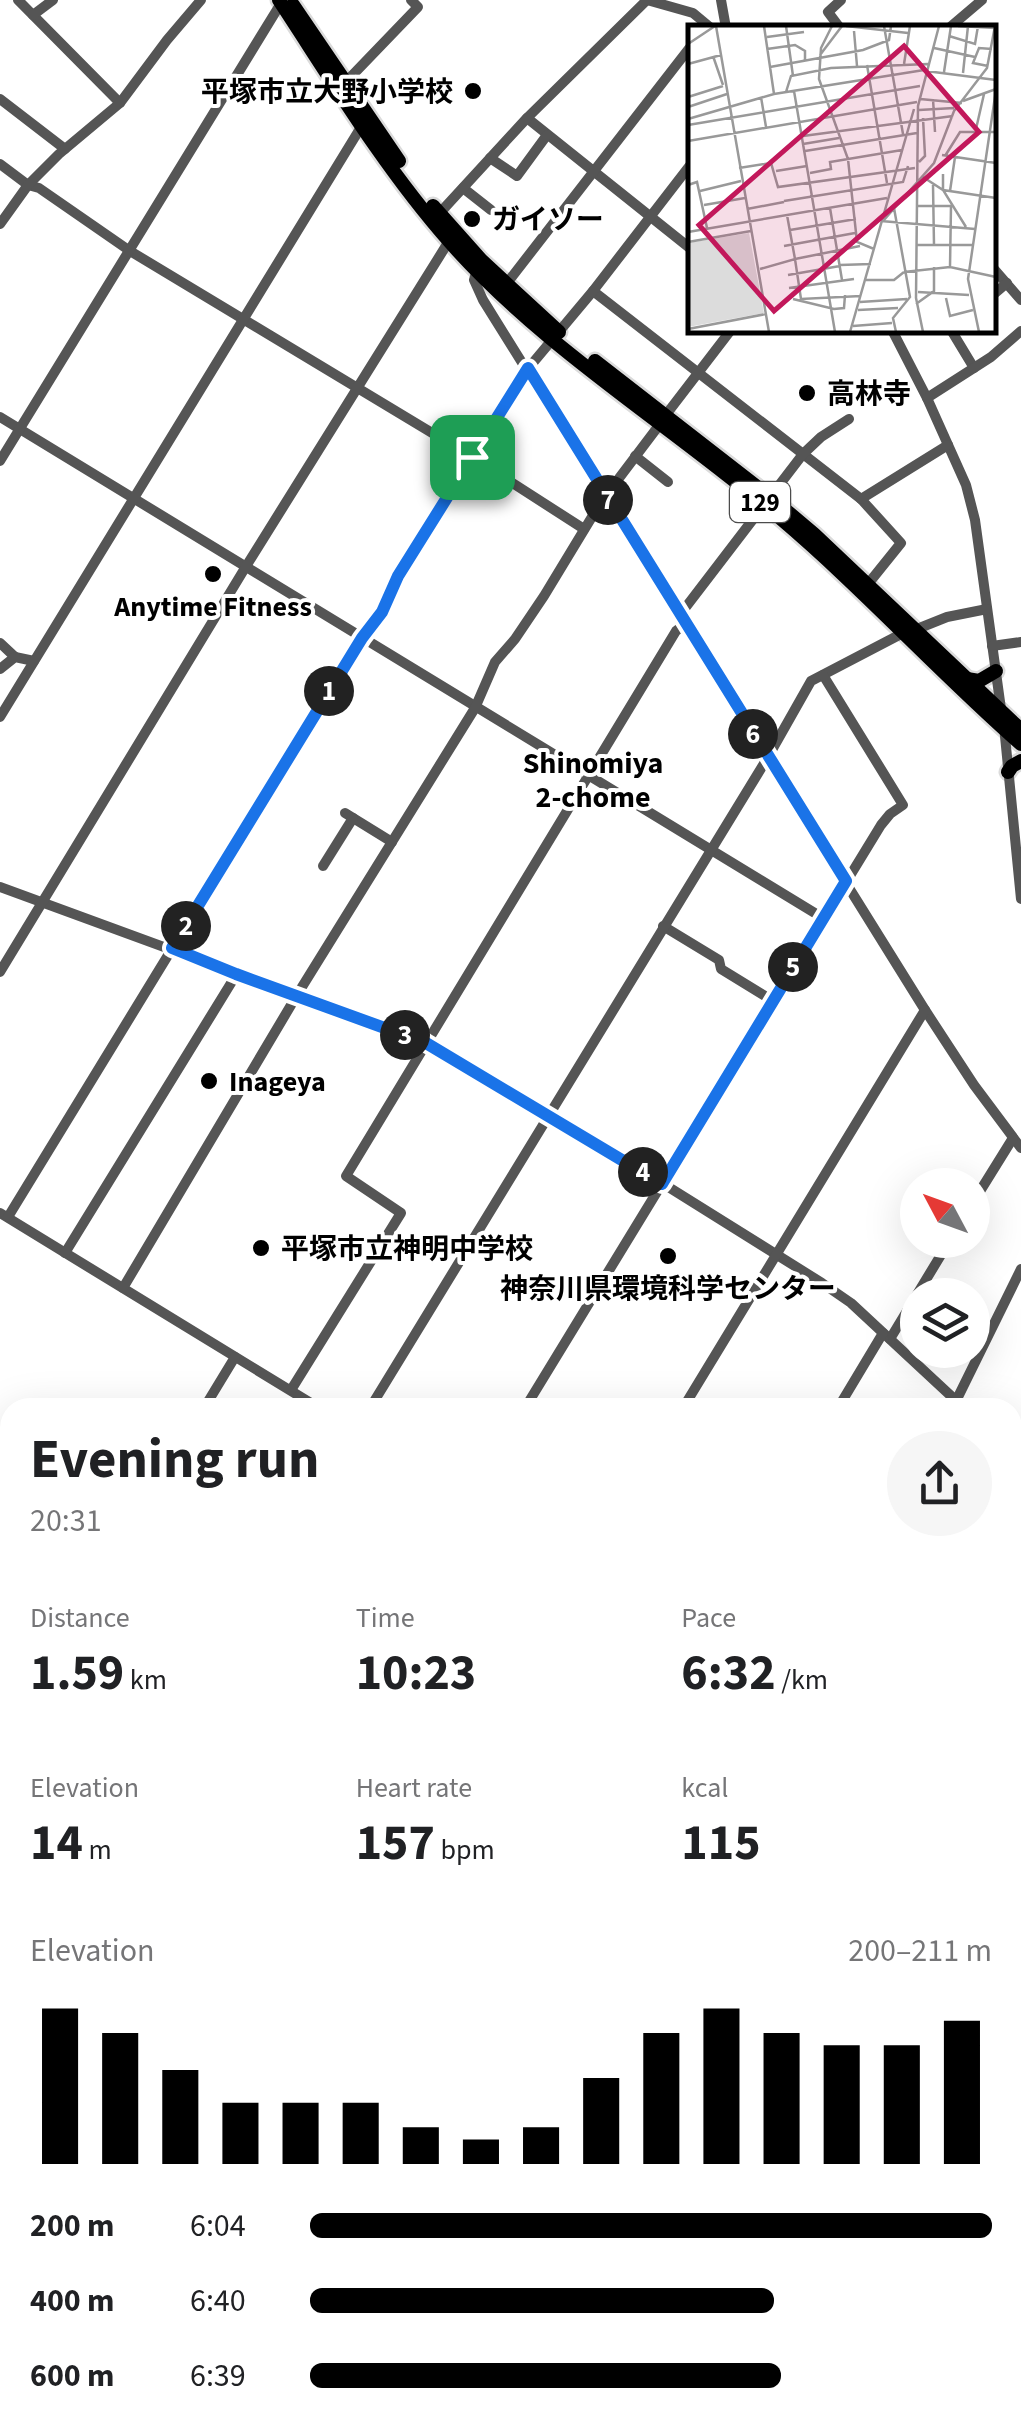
<!DOCTYPE html>
<meta charset="utf-8">
<style>
:root{--surface:#fff;--page:#f6f6f6;--text:#202124;--muted:#757577;--accent:#000}
body{margin:0;font-family:"Source Sans 3","Noto Sans JP",sans-serif;background:var(--page);color:var(--text);height:100vh;display:flex;flex-direction:column;font-size:38px;white-space:nowrap}
*{box-sizing:border-box;margin:0}
p{font-size:32px;color:var(--muted)}
.icon{flex:none;width:55px;height:55px;fill:none;stroke:currentColor;stroke-width:2;stroke-linecap:round;stroke-linejoin:round}
.map{position:relative;flex:1;overflow:hidden}
.panel{position:absolute;left:0px;top:1398px;width:1022px;height:1038px;display:flex;flex-direction:column;background:var(--surface);border-radius:30px 30px 0 0;box-shadow:0 10px 40px #0002}
.panel>*{flex:none}
.needle{width:65px;rotate:311deg}
.buttons{position:absolute;left:900px;top:1168px;display:grid;gap:20px}
.buttons a{display:grid;place-items:center;width:90px;height:90px;border-radius:50%;background:var(--surface);box-shadow:0 10px 40px #0002;font-size:50px}
.pin{position:absolute;display:grid;place-items:center;width:85px;height:85px;color:#fff;margin:-42px;border-radius:20px;box-shadow:0 5px 15px #0006}
.km{position:absolute;width:50px;height:50px;margin:-25px;border-radius:50%;background:#222;color:#fff;font-size:28px;line-height:50px;text-align:center}
.round{display:grid;place-items:center;flex:none;width:105px;height:105px;border-radius:52px;background:var(--page)}
.headline{display:flex;align-items:center;justify-content:space-between;height:170px;padding:0 30px}
h1{font-size:55px;font-weight:700;line-height:75px}
.figures{display:grid;grid-template-columns:repeat(3,1fr);gap:15px;height:170px;padding:10px 30px}
.figures div{display:grid;align-content:center}
.figures b{font-size:50px;font-weight:700}
.figures small{font-size:28px;font-weight:400}
.figures p{font-size:28px}
.chart{height:280px;padding:20px 30px}
.chart p{display:flex;justify-content:space-between}
.chart svg{width:100%;height:180px;margin-top:10px;stroke:var(--accent);stroke-width:6}
ul{padding:0 30px;list-style:none;font-size:32px}
li{display:grid;grid-template-columns:160px 120px 1fr;align-items:center;height:75px}
li i{height:25px;border-radius:12px;background:var(--accent)}
.map>svg:first-child{display:block}
.green{fill:#dcdcdc}
.lines{fill:none;stroke-linecap:round;stroke-linejoin:round}
.major-casing{stroke:#dbdbdb;stroke-width:18}
.highway-casing{stroke:#dbdbdb;stroke-width:19}
.minor{stroke:#555;stroke-width:10}
.major{stroke:#000;stroke-width:12}
.highway{stroke:#000;stroke-width:14}
.route-casing{stroke:#fff;stroke-width:20}
.route{stroke:#1a73e8;stroke-width:12}
.poi-dot{fill:#000;stroke:#fff;stroke-width:4}
.labels{text-anchor:middle;stroke-width:8;stroke-linejoin:round;paint-order:stroke}
.shield{fill:#fff;stroke:#4c4c4c;stroke-width:2.5}
.shield-label{font-size:25px;font-weight:bold;fill:#000}
.poi-label{font-size:28px;font-weight:bold;fill:#000;stroke:#fff;text-anchor:start}
.neighbourhood-label{font-size:30px;font-weight:bold;fill:#000;stroke:#fff}
.inset-road{fill:none;stroke:#999;stroke-width:2.5}
.view{fill:#c2185b;fill-opacity:0.15;stroke:#c2185b;stroke-width:5}
.inset-edge{fill:none;stroke:#000;stroke-width:5}
</style>
<div class="map">
<svg width="1021" height="2433" viewBox="0 0 1021 2433">
<rect width="100%" height="100%" fill="#fff"/>
<path class="green" d="M176 2425H826L839 2433H171Z"/>
<g class="lines">
<defs>
<g id="major">
<path d="M0 1916 10 1922"/>
<path d="M858 2425 871 2433"/>
</g>
<g id="highway">
<path d="M279 0C333 82 384 167 449 241 544 349 670 424 779 517 863 588 938 671 1021 744"/>
<path d="M293 5 399 161"/>
<path d="M433 206 481 260 559 332"/>
<path d="M595 361 770 497 814 534 1021 730"/>
<path d="M967 679 979 681 996 671"/>
<path d="M1008 772 1012 766 1021 761"/>
</g>
</defs>
<use href="#major" class="major-casing"/>
<use href="#highway" class="highway-casing"/>
<g class="minor">
<path d="M18 0 120 103"/>
<path d="M647 0 693 13 711 28"/>
<path d="M721 0 726 28"/>
<path d="M33 15 53 0"/>
<path d="M840 28 828 12 841 0"/>
<path d="M949 28 982 0"/>
<path d="M342 86 418 7 411 0"/>
<path d="M0 99 65 149"/>
<path d="M527 118 691 249"/>
<path d="M490 158 517 176 547 135"/>
<path d="M0 164 28 185 39 188 130 251 472 457 584 529"/>
<path d="M463 188 491 210"/>
<path d="M437 216 527 118 647 0"/>
<path d="M0 224 28 185 59 154 120 103 167 40 201 0"/>
<path d="M994 269 1021 300"/>
<path d="M477 270 474 280 483 300 925 1010 974 1085 1021 1148"/>
<path d="M504 287 691 46"/>
<path d="M593 291 861 499 901 543 868 584"/>
<path d="M994 294 1007 283"/>
<path d="M892 330 927 398 966 485 975 520 1001 709"/>
<path d="M951 330 974 368"/>
<path d="M927 398 991 357 1021 331"/>
<path d="M665 416 731 330"/>
<path d="M0 417 823 918"/>
<path d="M635 456 668 482"/>
<path d="M0 461 278 8"/>
<path d="M861 499 948 445"/>
<path d="M679 616 803 454 821 437 849 419"/>
<path d="M917 629 947 617 987 609"/>
<path d="M0 643 15 657"/>
<path d="M992 646 1021 642"/>
<path d="M0 669 15 657 34 661"/>
<path d="M0 717 361 127"/>
<path d="M1004 726 1021 899"/>
<path d="M345 813 392 842"/>
<path d="M323 866 353 818"/>
<path d="M0 887 426 1043 662 1183 822 1283 851 1303 964 1408"/>
<path d="M663 926 719 960 721 969 773 1001"/>
<path d="M0 972 245 568 449 241"/>
<path d="M972 1204 1013 1138"/>
<path d="M0 1213 319 1408"/>
<path d="M8 1217 362 638 382 612 398 576 521 377 593 291 691 164"/>
<path d="M65 1253 236 975"/>
<path d="M123 1288 297 995 475 708 495 662 515 639 544 596 601 502 660 424"/>
<path d="M890 1339 950 1240"/>
<path d="M291 1390 401 1213 346 1176 676 631 685 624"/>
<path d="M956 1401 1021 1269"/>
<path d="M204 1408 235 1357"/>
<path d="M370 1408 768 757 811 681 903 633"/>
<path d="M525 1408 881 825 890 814 903 805 823 675"/>
<path d="M683 1408 925 1010"/>
<path d="M838 1408 883 1333"/>
<path d="M1012 1447 1021 1453"/>
<path d="M0 1591 3 1587 10 1588"/>
<path d="M1012 1628 1021 1614"/>
<path d="M1012 1668 1021 1674"/>
<path d="M1012 1829 1021 1834"/>
<path d="M1012 1884 1021 1870"/>
<path d="M1012 2066 1021 2072"/>
<path d="M1012 2094 1021 2080"/>
<path d="M0 2108 10 2092"/>
<path d="M1012 2122 1021 2128"/>
<path d="M0 2350 10 2356"/>
<path d="M54 2433 59 2425"/>
<path d="M163 2433 168 2425"/>
</g>
<use href="#major" class="major"/>
<use href="#highway" class="highway"/>
</g>
<g class="lines">
<defs>
<path id="route" d="M528 368 846 881 662 1184 426 1043 236 974 172 948 362 638 382 612 398 576Z"/>
</defs>
<use href="#route" class="route-casing"/>
<use href="#route" class="route"/>
</g>
<g class="poi-dot">
<circle cx="473" cy="91" r="10"/>
<circle cx="472" cy="219" r="10"/>
<circle cx="807" cy="393" r="10"/>
<circle cx="213" cy="574" r="10"/>
<circle cx="209" cy="1081" r="10"/>
<circle cx="261" cy="1248" r="10"/>
<circle cx="668" cy="1256" r="10"/>
</g>
<g class="labels">
<rect class="shield" x="730" y="482" width="60" height="40" rx="8"/>
<g class="shield-label">
<text x="760" y="511">129</text>
</g>
<g class="poi-label">
<text x="453" y="101" text-anchor="end">平塚市立大野小学校</text>
<text x="492" y="229">ガイソー</text>
<text x="827" y="403">高林寺</text>
<text x="213" y="616" text-anchor="middle">Anytime Fitness</text>
<text x="229" y="1091">Inageya</text>
<text x="281" y="1258">平塚市立神明中学校</text>
<text x="668" y="1298" text-anchor="middle">神奈川県環境科学センター</text>
</g>
<g class="neighbourhood-label">
<text x="593" y="773">Shinomiya<tspan x="593" dy="34">2-chome</tspan></text>
</g>
</g>
<g transform="translate(688 25)">
<rect width="308" height="308" fill="#fff"/>
<path d="M61 208 76 288 0 302V218Z" fill="#dcdcdc"/>
<path class="inset-road" d="M28 1 81 307M76 1 86 69M98 1 105 51M144 1 133 23 131 54 160 134 169 217 186 224M158 1 220 8M196 1 215 109M270 1 307 3M166 6 169 41M261 11 287 19 290 1M79 12 116 7M0 19 27 1M246 23 287 32M79 24 107 20 117 26V36M132 30 154 1M25 31 35 60M0 39 33 30M216 39 222 1M179 40 199 158M300 41 285 38 291 23 304 24M82 42 175 25 201 15 203 1M238 46 308 55M256 47 263 1M275 48 280 1M106 66 147 307M98 67 103 51 143 43 240 39M0 72 35 61M73 72 78 102M232 74 274 78M245 74 247 107M275 76 308 64M0 82 39 69M231 85 266 83M0 94 86 69 236 45M0 100 232 61M288 104 296 69M115 111 265 91M0 116 229 77M115 119 151 113M117 126 229 108M254 130 308 138M257 131 272 107H308M231 137 237 131 235 93M51 143 83 138 90 162 227 143M88 146 119 141M122 148 143 144 142 137 214 125M255 149V165L278 202M235 152 255 165 308 173M0 160 9 157 19 203M245 160 246 220M12 166 53 156M262 166 267 132M96 176 215 157 220 141M16 180 57 173M229 181H264M142 183 154 255M206 183 222 272 205 293 208 307M59 184 96 177M99 190 107 234 172 221M196 195 246 138 266 86 299 43 307 1M193 196 287 204M102 205 168 194M0 207 199 173M0 217 63 206M228 220H285M96 221 167 208M152 240 183 239M262 242 263 181M72 244 107 234 113 274 173 271M216 247 262 242 308 252M100 250 152 241M178 255H206L216 247M101 263 166 254M230 267 281 270M258 273 262 291 285 285M105 274 146 284 156 283 157 270M172 277 219 274M228 279 246 266V242M170 285 210 283M165 301 204 298M0 304 78 289M162 307 226 84M235 307 228 273 230 81 251 1M291 307 280 254 308 65"/>
<path class="view" d="M216 21 291 107 86 286 11 200Z"/>
<rect width="308" height="308" class="inset-edge"/>
</g>
</svg>
<div class="buttons">
<a><svg class="needle" viewBox="-14 -14 28 28"><path d="M0-13l5 13h-10z" fill="#e53935"/><path d="M0 13l5-13h-10z" fill="#757577"/></svg></a>
<a><svg class="icon" aria-label="layers" viewBox="0 0 24 24"><path d="M12 4l9 5-9 5-9-5zM3 14l9 5 9-5"/></svg></a>
</div>
<div class="pin" style="left:472px;top:457px;background:#1e9e55"><svg class="icon" aria-label="arrive" viewBox="0 0 24 24"><path d="M6 21V4h12l-3 4 3 4H6"/></svg></div>
<b class="km" style="left:329px;top:691px">1</b>
<b class="km" style="left:186px;top:926px">2</b>
<b class="km" style="left:405px;top:1035px">3</b>
<b class="km" style="left:643px;top:1172px">4</b>
<b class="km" style="left:793px;top:967px">5</b>
<b class="km" style="left:753px;top:734px">6</b>
<b class="km" style="left:608px;top:500px">7</b>
<section class="panel">
<div class="headline"><div><h1>Evening run</h1><p>20:31</p></div><a class="round"><svg class="icon" aria-label="share" viewBox="0 0 24 24"><path d="M12 15V3M7 8l5-5 5 5M5 13v7h14v-7"/></svg></a></div>
<div class="figures">
<div><p>Distance</p><b>1.59<small> km</small></b></div>
<div><p>Time</p><b>10:23</b></div>
<div><p>Pace</p><b>6:32<small> /km</small></b></div>
</div>
<div class="figures">
<div><p>Elevation</p><b>14<small> m</small></b></div>
<div><p>Heart rate</p><b>157<small> bpm</small></b></div>
<div><p>kcal</p><b>115</b></div>
</div>
<div class="chart"><p><span>Elevation</span>200–211 m</p>
<svg viewBox="0 0 160 44" preserveAspectRatio="none"><path d="M5 44V6M15 44V12M25 44V21M35 44V29M45 44V29M55 44V29M65 44V35M75 44V38M85 44V35M95 44V23M105 44V12M115 44V6M125 44V12M135 44V15M145 44V15M155 44V9"/></svg>
</div>
<ul>
<li><b>200 m</b>6:04<i style="width:100%"></i></li>
<li><b>400 m</b>6:40<i style="width:68%"></i></li>
<li><b>600 m</b>6:39<i style="width:69%"></i></li>
</ul>
</section>
</div>
